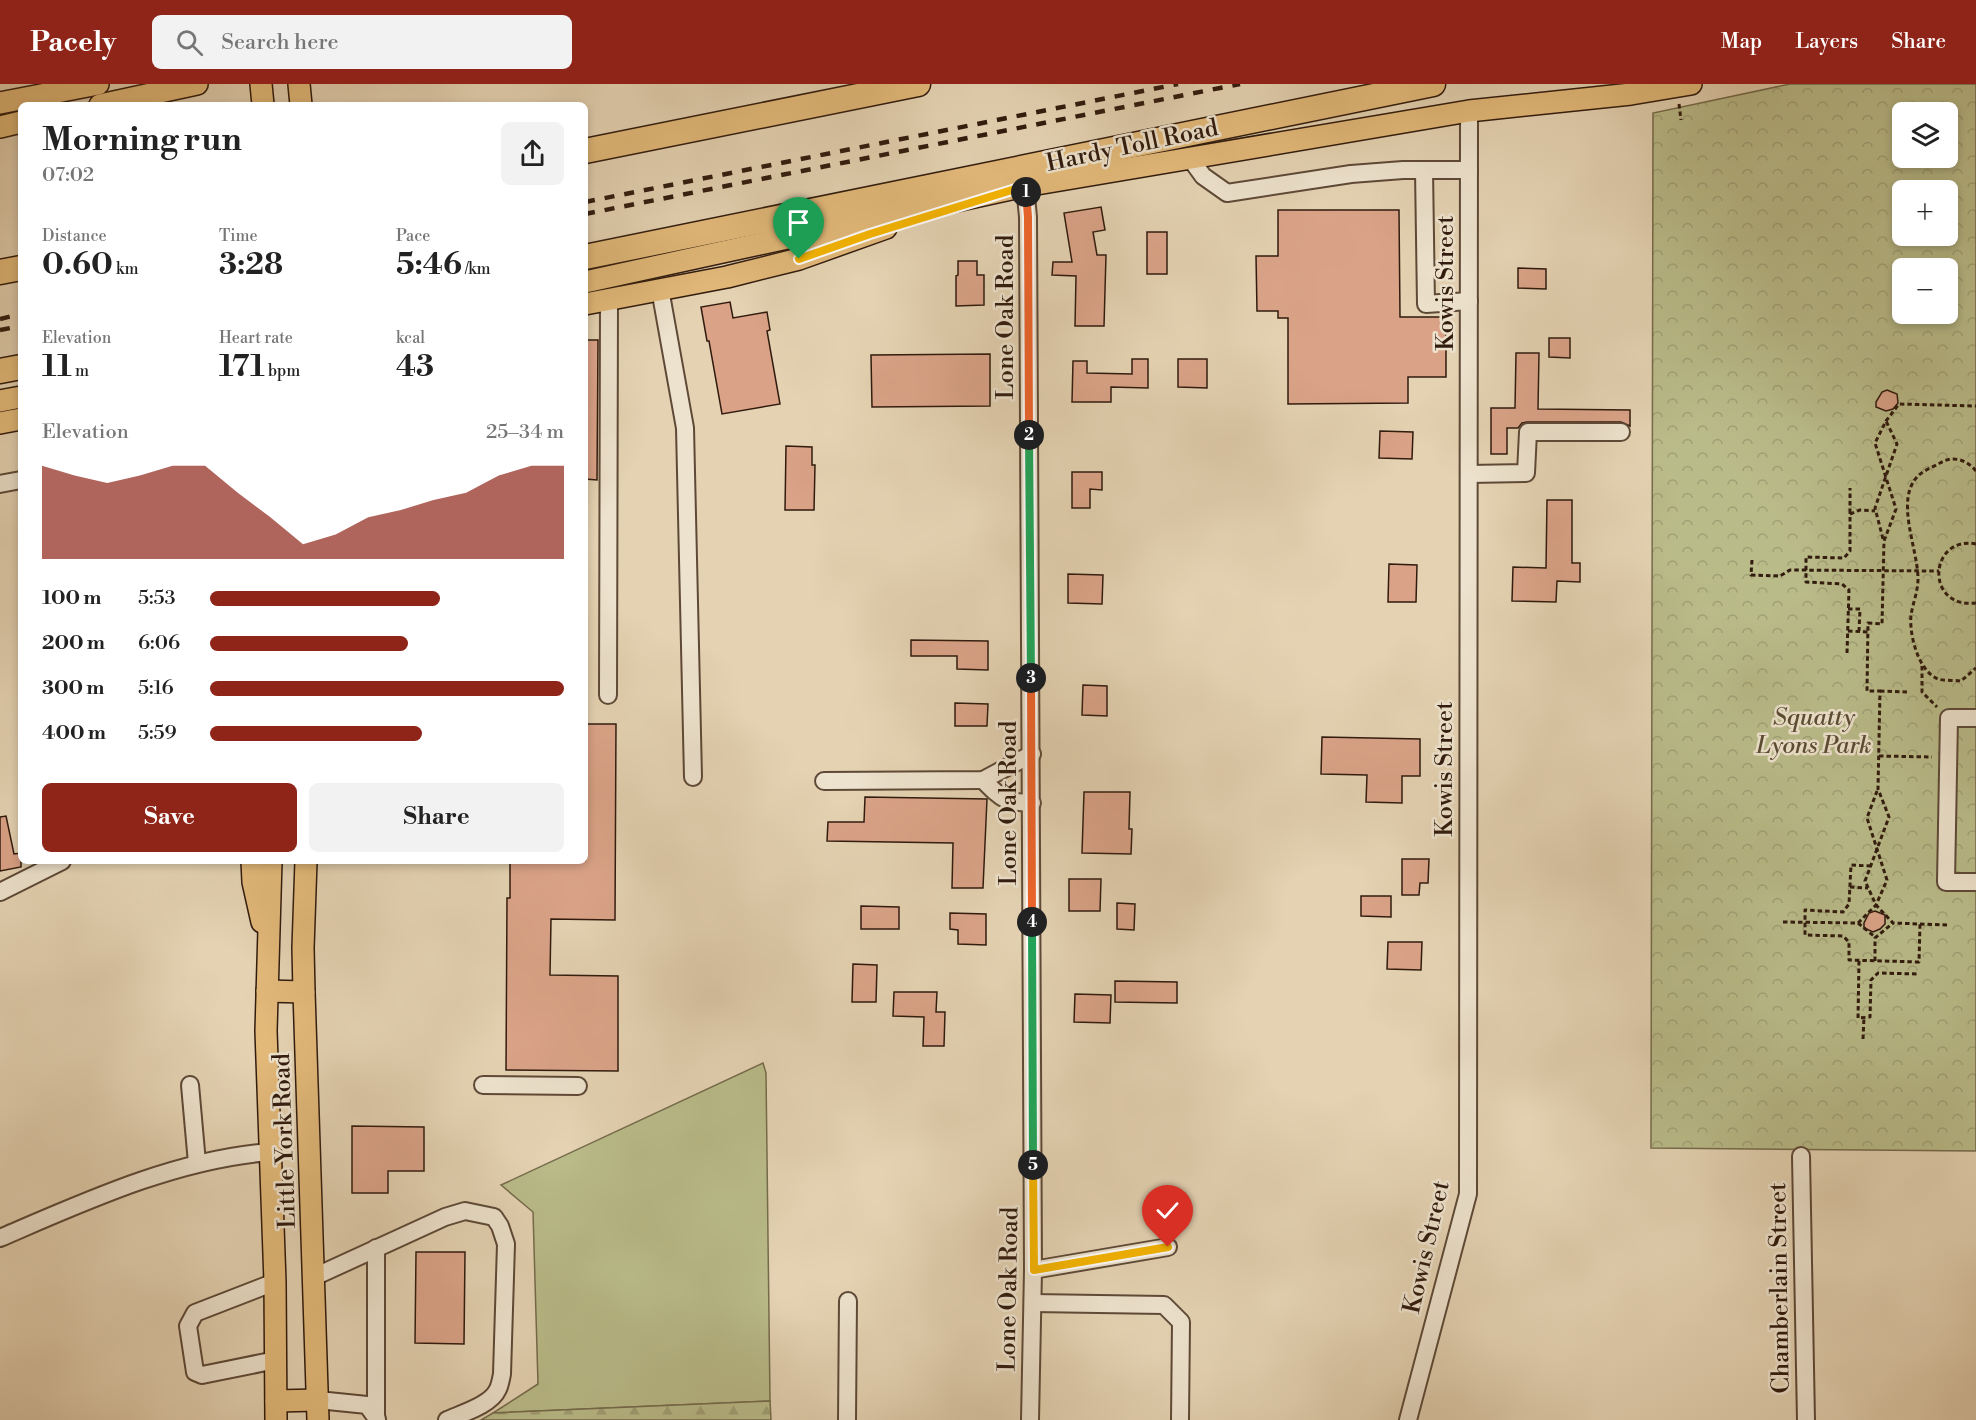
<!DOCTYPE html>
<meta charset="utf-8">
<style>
:root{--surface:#fff;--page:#f2f2f2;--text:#222;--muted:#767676;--accent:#8f2418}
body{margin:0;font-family:"Libre Bodoni",serif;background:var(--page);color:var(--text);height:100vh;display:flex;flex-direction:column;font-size:22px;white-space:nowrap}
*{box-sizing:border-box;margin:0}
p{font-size:20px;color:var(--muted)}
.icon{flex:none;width:33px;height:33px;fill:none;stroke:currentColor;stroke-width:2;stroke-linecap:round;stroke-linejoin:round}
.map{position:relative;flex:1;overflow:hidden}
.drawer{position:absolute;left:18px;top:18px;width:570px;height:762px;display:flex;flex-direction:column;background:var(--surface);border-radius:9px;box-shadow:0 3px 9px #0003}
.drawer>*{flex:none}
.fabs{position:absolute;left:1892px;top:18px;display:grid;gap:12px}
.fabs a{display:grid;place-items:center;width:66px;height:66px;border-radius:9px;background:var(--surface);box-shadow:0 3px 9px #0003;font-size:30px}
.pin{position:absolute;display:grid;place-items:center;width:51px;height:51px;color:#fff;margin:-62px -26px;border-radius:50% 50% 50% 0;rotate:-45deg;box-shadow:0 0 6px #0007}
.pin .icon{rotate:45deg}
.km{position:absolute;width:30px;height:30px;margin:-15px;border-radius:50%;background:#222;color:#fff;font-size:16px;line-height:30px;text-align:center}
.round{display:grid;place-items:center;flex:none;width:63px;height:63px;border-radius:9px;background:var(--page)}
.headline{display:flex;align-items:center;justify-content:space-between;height:102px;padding:0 24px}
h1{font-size:33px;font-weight:800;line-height:45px}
.metrics{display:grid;grid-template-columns:repeat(3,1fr);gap:9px;height:102px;padding:6px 24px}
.metrics div{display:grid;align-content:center}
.metrics b{font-size:30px;font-weight:800}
.metrics small{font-size:16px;font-weight:400}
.metrics p{font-size:16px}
.chart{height:168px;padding:12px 24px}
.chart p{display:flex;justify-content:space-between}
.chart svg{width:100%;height:108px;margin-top:6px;fill:var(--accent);opacity:.7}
.action{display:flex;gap:12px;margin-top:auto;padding:12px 24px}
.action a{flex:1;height:69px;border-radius:9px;background:var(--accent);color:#fff;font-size:24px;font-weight:800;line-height:69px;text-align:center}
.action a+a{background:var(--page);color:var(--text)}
ul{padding:0 24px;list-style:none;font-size:20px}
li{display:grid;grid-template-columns:96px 72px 1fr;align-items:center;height:45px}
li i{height:15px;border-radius:8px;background:var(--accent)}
header{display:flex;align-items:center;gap:36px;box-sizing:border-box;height:84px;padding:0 30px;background:var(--accent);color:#fff}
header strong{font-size:28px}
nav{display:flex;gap:33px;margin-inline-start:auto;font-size:21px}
.search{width:420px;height:54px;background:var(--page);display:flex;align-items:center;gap:15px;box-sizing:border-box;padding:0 21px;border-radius:9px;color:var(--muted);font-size:22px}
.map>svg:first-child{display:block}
.grass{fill:#b9bb89;stroke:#756b4c;stroke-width:1.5}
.forest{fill:url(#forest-firs);stroke:#756b4c;stroke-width:1.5}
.park{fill:url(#park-crowns);stroke:#756b4c;stroke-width:1.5;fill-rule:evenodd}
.building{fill:#daa388;stroke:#311b0e;stroke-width:1.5}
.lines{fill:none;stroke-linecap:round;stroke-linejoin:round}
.minor-casing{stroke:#5e4937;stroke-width:20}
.major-casing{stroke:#311b0e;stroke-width:24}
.highway-casing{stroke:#311b0e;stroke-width:27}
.path{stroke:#311b0e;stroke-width:3;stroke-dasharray:4.5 3;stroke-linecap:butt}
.minor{stroke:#ede2cd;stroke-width:16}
.major{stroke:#e2b979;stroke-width:21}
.highway{stroke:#e2b979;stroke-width:24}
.rail{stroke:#311b0e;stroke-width:4.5;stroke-dasharray:10 10;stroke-linecap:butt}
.split-1-casing{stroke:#fff;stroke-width:12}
.split-2-casing{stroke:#fff;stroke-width:12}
.split-3-casing{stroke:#fff;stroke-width:12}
.split-4-casing{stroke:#fff;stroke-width:12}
.split-5-casing{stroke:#fff;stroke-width:12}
.split-6-casing{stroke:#fff;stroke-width:12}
.split-1{stroke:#f5b400;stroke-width:8}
.split-2{stroke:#f0652b;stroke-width:8}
.split-3{stroke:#22a559;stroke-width:8}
.split-4{stroke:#f0652b;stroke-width:8}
.split-5{stroke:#22a559;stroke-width:8}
.split-6{stroke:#f5b400;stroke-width:8}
.labels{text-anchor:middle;stroke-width:5;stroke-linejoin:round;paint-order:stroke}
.street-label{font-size:24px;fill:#311b0e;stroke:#ede2cd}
.park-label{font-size:24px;font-style:italic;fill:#5a4b33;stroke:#ede2cd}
</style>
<header>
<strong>Pacely</strong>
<div class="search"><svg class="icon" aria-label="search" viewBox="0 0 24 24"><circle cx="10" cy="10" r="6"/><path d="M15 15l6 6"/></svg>Search here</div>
<nav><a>Map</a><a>Layers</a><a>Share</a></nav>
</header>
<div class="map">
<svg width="1976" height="1336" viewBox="0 0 1976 1336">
<defs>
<pattern id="forest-firs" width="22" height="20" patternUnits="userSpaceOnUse" patternTransform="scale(1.5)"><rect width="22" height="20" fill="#b9bb89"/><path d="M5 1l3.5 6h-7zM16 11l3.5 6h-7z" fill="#a0a075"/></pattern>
<pattern id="park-crowns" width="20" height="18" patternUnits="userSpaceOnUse" patternTransform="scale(1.5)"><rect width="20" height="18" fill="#b9bb89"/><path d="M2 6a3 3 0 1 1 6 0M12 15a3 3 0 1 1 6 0" fill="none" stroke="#a0a075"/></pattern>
</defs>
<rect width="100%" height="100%" fill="#e4d2b2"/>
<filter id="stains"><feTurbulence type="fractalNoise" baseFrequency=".00333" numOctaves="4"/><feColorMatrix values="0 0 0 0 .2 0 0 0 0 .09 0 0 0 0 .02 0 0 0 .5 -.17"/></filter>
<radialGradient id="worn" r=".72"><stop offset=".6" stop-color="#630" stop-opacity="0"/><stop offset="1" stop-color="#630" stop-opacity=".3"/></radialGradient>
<path class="grass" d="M763 979 766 989 770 1317 493 1329 538 1300 533 1128 501 1101Z"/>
<path class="forest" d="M770 1317 771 1336H481L493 1329Z"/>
<path class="park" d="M1790 0H1976V1067L1651 1064 1653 29ZM1902 28H1947V74H1902ZM1902 106H1947V152H1902ZM1902 184H1947V230H1902Z"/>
<g class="building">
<path d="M1101 123 1105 146 1093 148 1097 171H1106L1104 242H1075L1076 192 1052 191 1053 178H1072L1064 129Z"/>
<path d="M1278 126H1399L1400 233H1446V293H1408V319L1288 320V234H1278V227H1257L1256 172H1278Z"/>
<rect x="1147" y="148" width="20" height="42"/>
<path d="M958 177H977V191H984V221L956 222V192L958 191Z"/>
<path d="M1518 184 1546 185V205L1518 204Z"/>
<path d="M730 218 733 234 767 228 770 246 767 247 780 320 722 330 709 257H707L701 223Z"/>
<path d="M1549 254H1570V274L1549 273Z"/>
<path d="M585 256H598L597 396 585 395Z"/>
<path d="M1516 269H1539L1538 325 1630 326V342L1621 338H1527L1522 339 1518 344H1507V370H1491V324H1515Z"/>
<path d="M990 270V322L872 323 871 271Z"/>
<path d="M1132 275H1148V304L1111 303V318H1072L1073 277H1087V289L1132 290Z"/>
<path d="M1178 275H1207V304L1178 303Z"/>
<path d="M1887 306 1897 310 1898 319 1893 325 1886 327 1876 323V318L1882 308Z"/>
<path d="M1380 347 1413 348 1412 375 1379 374Z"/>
<path d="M786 362 812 363V381H815L814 426H785Z"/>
<path d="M1072 388H1102V406L1090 405V424H1072Z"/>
<path d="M1547 416H1572V479H1580V498L1557 497 1556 518 1512 517 1513 483 1546 484Z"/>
<path d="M1389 480 1417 481 1416 518H1388Z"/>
<path d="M1068 490 1103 491 1102 520 1068 519Z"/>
<path d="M911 556 988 557V586L957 585V572H911Z"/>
<path d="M1083 601 1107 602V632L1082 631Z"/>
<path d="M955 619 988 620 987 642H955Z"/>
<path d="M585 640H616L615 836 551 835 550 891 618 892V987L506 986 507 814H510V777H585Z"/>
<path d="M1322 653 1420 655V692H1402V719L1366 718 1367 691 1321 690Z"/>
<path d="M1084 708H1130L1129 745H1132L1131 770 1082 769Z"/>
<path d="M865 713 987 715 983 804H952L953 759 827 757 828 738H864Z"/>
<path d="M6 732 14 770 21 769V783L0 787V733Z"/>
<path d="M1402 775H1429L1428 799H1420L1419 811H1402Z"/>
<path d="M1069 795H1101L1100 827H1069Z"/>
<path d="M1361 812H1391V833L1361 832Z"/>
<path d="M1117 819 1135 820 1134 846 1117 845Z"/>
<path d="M861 822 899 823V845H861Z"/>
<path d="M1875 827 1885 831V840L1880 845 1873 848 1864 844V839L1869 829Z"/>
<path d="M950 829 986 830V861L958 860V846L950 845Z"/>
<path d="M1388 858H1422L1421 886 1387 885Z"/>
<path d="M853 880 877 881 876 918H852Z"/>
<path d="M1115 897 1177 898V919L1115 918Z"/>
<path d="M894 908H937L936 928H945L944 962H923L924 933 893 932Z"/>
<path d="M1075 910 1111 911 1110 939 1074 938Z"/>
<path d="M352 1042 424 1043V1087H388V1109H352Z"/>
<path d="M416 1168H465L464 1260 415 1259Z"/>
</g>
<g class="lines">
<defs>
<g id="minor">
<path d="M1190 74 1203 92 1227 109 1351 90 1403 86H1469"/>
<path d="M1424 86 1426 220 1469 217"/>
<path d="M1025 102 1028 133 1033 1186 1030 1336"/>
<path d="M660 205 685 344 693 693"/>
<path d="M1469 390 1526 389 1528 348H1621"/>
<path d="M0 400 21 396"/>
<path d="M608 611 609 215"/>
<path d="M1976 634H1949L1946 798H1976"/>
<path d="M983 696C1003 716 1004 718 1032 719"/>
<path d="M824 697 983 696 1032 670"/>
<path d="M0 808 62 777"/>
<path d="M190 1001 197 1079"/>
<path d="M483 1001 578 1002"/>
<path d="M1801 1072 1806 1336"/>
<path d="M0 1154C86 1117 177 1075 270 1068"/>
<path d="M1033 1186 1168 1163"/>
<path d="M314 1193 445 1133 465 1127 494 1133 500 1142 506 1160 502 1290C501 1295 500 1301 498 1305 491 1321 463 1329 447 1336"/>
<path d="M275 1198 195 1229 188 1242 195 1288 202 1291 276 1276"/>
<path d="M1033 1219 1164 1221 1181 1238 1180 1336"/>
<path d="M318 1316 367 1321 377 1335"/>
<path d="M376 1334V1164"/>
<path d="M847 1336 848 1217"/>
<path d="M1408 1336 1468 1110 1469 27"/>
</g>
<g id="major">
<path d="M261 0 263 21"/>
<path d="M299 0 301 21"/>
<path d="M0 19 98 0"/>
<path d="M100 21 197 0"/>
<path d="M0 43 21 38"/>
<path d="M585 198 1025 102 1469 27 1631 10 1691 0"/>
<path d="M585 220 727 193 799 175 886 144"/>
<path d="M0 317 21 313"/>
<path d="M0 339 21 335"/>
<path d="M252 777 253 798 262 838"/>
<path d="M271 777 266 947 275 1198 276 1336"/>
<path d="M306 777 303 864 304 908 318 1336"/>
<path d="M267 907 304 908"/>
<path d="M276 1317 318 1316"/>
</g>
<g id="highway">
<path d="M585 67 918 0"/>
<path d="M585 173 1433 0"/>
<path d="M0 188 21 184"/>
<path d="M0 287 21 283"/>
</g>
</defs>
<use href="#minor" class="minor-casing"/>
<use href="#major" class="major-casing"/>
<use href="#highway" class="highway-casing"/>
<g class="path">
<path d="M1679 20 1681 36"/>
<path d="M1976 387C1967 376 1953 371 1940 379 1933 383 1922 387 1917 393 1895 417 1918 465 1918 495 1918 507 1913 519 1911 531 1909 550 1918 587 1938 595 1944 597 1954 596 1961 597L1976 584"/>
<path d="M1850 429V404"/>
<path d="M1883 455 1875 424 1897 360 1886 337"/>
<path d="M1976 460C1929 451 1924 525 1976 519"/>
<path d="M1752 476 1751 491 1780 492 1790 486 1939 487"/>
<path d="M1848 525H1860L1859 547"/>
<path d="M1848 547 1868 548"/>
<path d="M1847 569 1849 506 1842 500 1806 498V473L1844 474 1850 467V430L1860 426 1875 427"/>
<path d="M1922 582V608L1937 623"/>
<path d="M1880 607 1910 608"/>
<path d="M1879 672 1932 673"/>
<path d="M1871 782 1851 781 1849 820 1843 828 1805 826V851L1843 852 1849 858V876L1919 878 1920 840"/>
<path d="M1850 803 1868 804"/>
<path d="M1783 838 1858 839 1876 821 1887 796 1867 734 1877 707"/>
<path d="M1858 839 1875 853"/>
<path d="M1947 841 1893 839 1876 821 1865 797 1889 733 1878 705 1880 607H1867L1868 539 1882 540 1884 457 1896 425 1875 359 1886 337 1899 320 1976 322"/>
<path d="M1859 877 1858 934 1870 933 1871 896 1878 889 1917 890"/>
<path d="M1875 877V854L1893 839"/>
<path d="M1863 955 1864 933"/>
</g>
<use href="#minor" class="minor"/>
<use href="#major" class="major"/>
<use href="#highway" class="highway"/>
<g class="rail">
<path d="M585 118 1178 0"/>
<path d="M585 130 1240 0"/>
<path d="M0 235 21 230"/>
<path d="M0 246 21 242"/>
</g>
</g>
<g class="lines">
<defs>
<path id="split-1" d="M799 175 870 150 1025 102 1026 108"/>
<path id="split-2" d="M1026 108 1028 133 1029 351"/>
<path id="split-3" d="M1029 351 1031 594"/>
<path id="split-4" d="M1031 594 1032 838"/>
<path id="split-5" d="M1032 838 1033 1081"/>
<path id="split-6" d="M1033 1081 1034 1186 1168 1163"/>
</defs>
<use href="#split-1" class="split-1-casing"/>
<use href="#split-2" class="split-2-casing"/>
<use href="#split-3" class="split-3-casing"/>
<use href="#split-4" class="split-4-casing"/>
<use href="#split-5" class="split-5-casing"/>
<use href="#split-6" class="split-6-casing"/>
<use href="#split-1" class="split-1"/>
<use href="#split-2" class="split-2"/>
<use href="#split-3" class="split-3"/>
<use href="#split-4" class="split-4"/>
<use href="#split-5" class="split-5"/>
<use href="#split-6" class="split-6"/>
</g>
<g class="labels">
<g class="street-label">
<text transform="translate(1132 61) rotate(-12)" y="8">Hardy Toll Road</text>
<text transform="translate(1445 199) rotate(-90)" y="8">Kowis Street</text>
<text transform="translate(1005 233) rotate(-90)" y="8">Lone Oak Road</text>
<text transform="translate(1444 685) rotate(-90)" y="8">Kowis Street</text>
<text transform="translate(1008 719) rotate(-90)" y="8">Lone Oak Road</text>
<text transform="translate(284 1057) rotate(-92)" y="8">Little York Road</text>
<text transform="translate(1426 1163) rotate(-77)" y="8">Kowis Street</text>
<text transform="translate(1779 1204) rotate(-91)" y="8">Chamberlain Street</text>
<text transform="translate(1008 1205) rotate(-89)" y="8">Lone Oak Road</text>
</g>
<g class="park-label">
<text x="1814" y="641">Squatty<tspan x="1814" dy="28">Lyons Park</tspan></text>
</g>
</g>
<rect width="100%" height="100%" filter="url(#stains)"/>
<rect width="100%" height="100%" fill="url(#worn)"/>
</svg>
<div class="fabs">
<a><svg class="icon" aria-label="layers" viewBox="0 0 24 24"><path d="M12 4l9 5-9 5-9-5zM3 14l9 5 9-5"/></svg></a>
<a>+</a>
<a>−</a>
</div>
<div class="pin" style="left:799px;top:175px;background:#1e9e55"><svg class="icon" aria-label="arrive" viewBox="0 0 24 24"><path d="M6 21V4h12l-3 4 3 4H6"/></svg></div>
<div class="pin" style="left:1168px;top:1163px;background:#d93025"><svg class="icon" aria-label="check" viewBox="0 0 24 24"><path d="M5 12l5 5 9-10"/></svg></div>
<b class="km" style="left:1026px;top:108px">1</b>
<b class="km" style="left:1029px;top:351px">2</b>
<b class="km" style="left:1031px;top:594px">3</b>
<b class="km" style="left:1032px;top:838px">4</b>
<b class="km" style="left:1033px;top:1081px">5</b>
<section class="drawer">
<div class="headline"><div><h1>Morning run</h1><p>07:02</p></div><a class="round"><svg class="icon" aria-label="share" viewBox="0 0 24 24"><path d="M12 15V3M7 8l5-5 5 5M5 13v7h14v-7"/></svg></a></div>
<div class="metrics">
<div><p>Distance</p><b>0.60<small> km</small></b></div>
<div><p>Time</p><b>3:28</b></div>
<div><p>Pace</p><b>5:46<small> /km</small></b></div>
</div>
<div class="metrics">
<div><p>Elevation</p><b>11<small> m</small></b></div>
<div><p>Heart rate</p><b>171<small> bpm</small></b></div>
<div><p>kcal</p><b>43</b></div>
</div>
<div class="chart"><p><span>Elevation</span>25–34 m</p>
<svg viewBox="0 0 160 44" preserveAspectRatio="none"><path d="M0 44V6L10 10L20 13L30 10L40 6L50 6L60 17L70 27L80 38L90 34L100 27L110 24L120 20L130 17L140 10L150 6L160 6V44z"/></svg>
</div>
<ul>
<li><b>100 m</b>5:53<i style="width:65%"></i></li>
<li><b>200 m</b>6:06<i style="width:56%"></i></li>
<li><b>300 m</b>5:16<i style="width:100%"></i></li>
<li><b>400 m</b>5:59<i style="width:60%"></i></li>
</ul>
<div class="action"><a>Save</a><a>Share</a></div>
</section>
</div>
